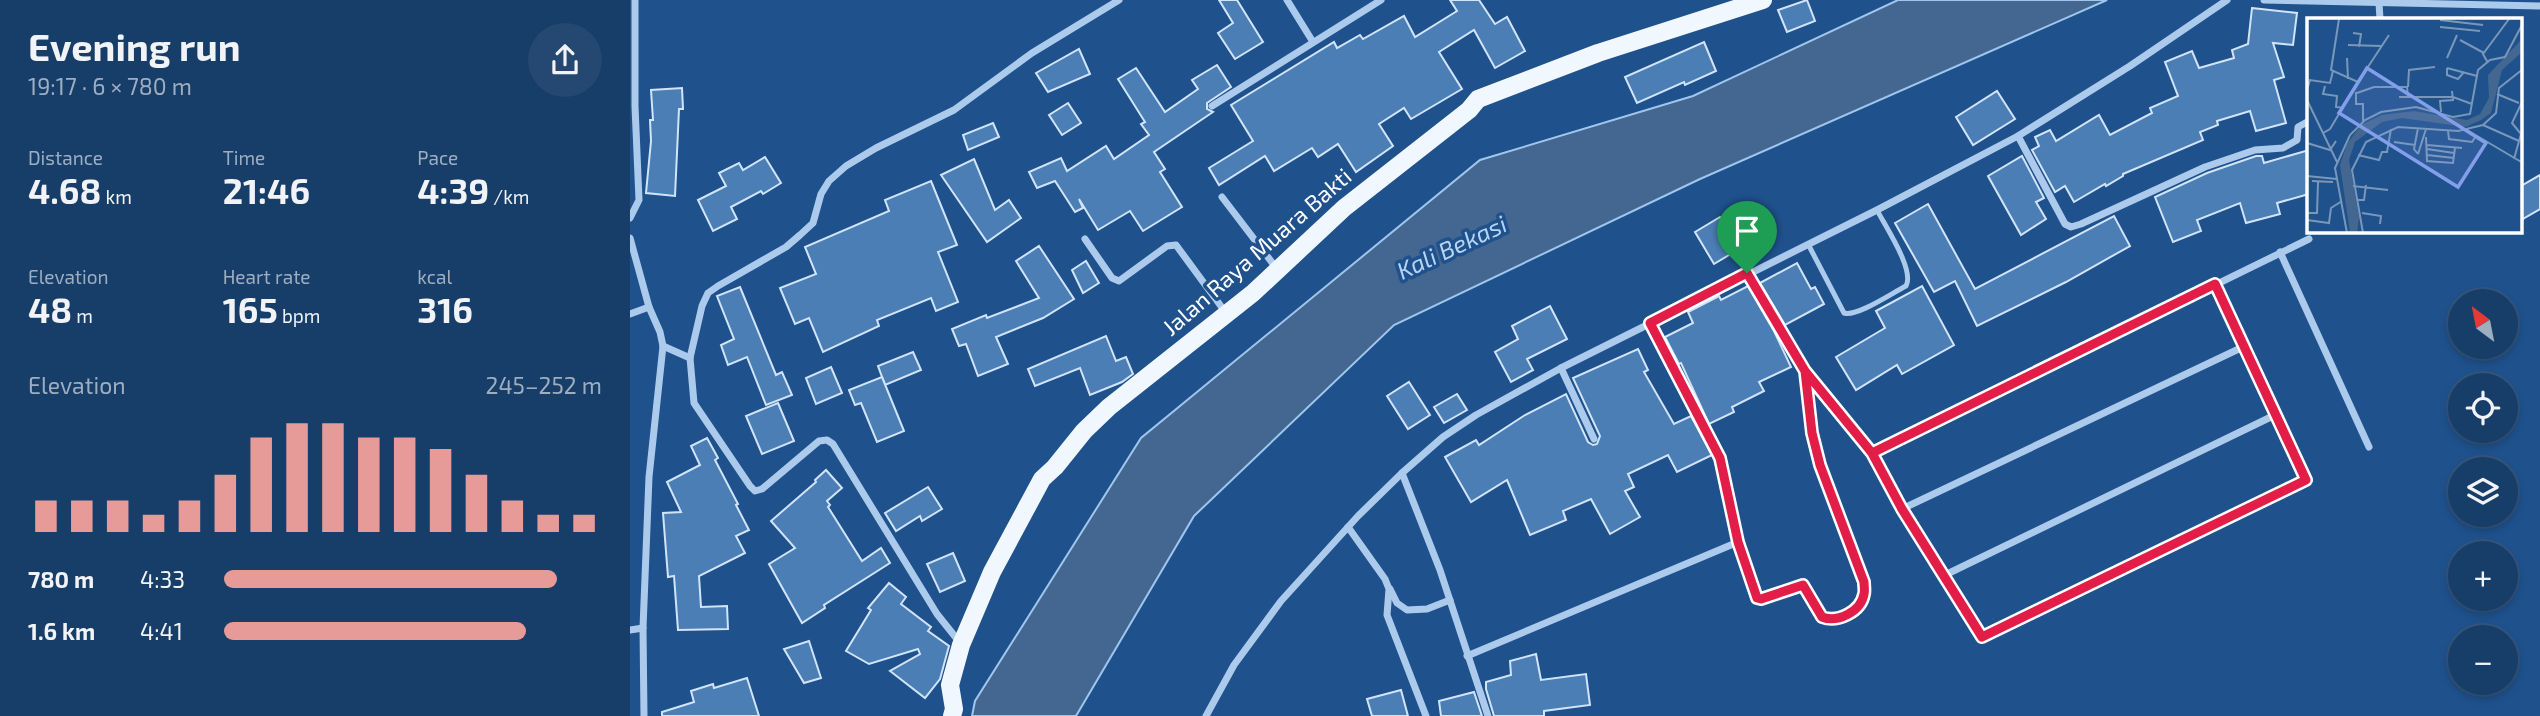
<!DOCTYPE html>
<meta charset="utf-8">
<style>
:root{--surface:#173d69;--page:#244871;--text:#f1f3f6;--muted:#9eaec0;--line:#36567d;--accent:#e69b98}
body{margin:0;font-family:"Exo 2",sans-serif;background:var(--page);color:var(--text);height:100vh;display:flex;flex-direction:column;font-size:26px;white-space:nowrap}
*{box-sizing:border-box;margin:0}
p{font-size:23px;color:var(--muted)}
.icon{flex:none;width:38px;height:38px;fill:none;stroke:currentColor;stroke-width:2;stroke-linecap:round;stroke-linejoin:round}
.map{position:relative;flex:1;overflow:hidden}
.sheet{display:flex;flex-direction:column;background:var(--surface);width:630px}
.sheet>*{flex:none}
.needle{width:46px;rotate:328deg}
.tools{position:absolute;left:1818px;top:289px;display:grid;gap:14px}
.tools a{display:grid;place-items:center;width:70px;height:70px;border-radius:50%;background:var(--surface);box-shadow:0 4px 10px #0003,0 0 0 2px var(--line);font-size:35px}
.pin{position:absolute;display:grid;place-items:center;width:60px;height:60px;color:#fff;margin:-72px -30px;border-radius:50% 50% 50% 0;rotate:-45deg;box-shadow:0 0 7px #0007}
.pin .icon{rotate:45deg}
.round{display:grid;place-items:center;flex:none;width:74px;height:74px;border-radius:37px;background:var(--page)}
.summary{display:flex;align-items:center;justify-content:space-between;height:119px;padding:0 28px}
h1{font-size:38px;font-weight:700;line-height:52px}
.figures{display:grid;grid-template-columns:repeat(3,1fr);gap:10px;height:119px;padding:7px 28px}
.figures div{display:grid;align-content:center}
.figures b{font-size:35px;font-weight:700}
.figures small{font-size:19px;font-weight:400}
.figures p{font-size:19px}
.chart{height:196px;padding:14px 28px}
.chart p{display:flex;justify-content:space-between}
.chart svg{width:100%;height:126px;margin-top:7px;stroke:var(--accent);stroke-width:6}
ul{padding:0 28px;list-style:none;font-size:23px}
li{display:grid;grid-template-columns:112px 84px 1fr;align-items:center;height:52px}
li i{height:18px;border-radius:9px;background:var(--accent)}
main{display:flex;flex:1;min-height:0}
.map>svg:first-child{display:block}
.water{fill:#436791;stroke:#9fc6ed;stroke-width:2}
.building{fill:#4b7eb5;stroke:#d1e4f9;stroke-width:2}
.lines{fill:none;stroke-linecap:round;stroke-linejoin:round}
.service{stroke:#accbec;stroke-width:5}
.minor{stroke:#accbec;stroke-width:7}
.primary{stroke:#f1f7ff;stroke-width:18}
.route-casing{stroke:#fff;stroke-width:14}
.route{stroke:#e11d48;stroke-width:9}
.labels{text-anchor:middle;stroke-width:7;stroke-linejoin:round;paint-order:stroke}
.street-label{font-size:23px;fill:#fff;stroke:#1f518c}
.water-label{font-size:24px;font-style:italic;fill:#b8d4f3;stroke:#1f518c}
.inset-road{fill:none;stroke:#7997ba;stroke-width:2}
.view{fill:#839eea;fill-opacity:0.15;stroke:#839eea;stroke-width:3.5}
.inset-edge{fill:none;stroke:#fff;stroke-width:3.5}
</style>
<main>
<section class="sheet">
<div class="summary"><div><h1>Evening run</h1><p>19:17 · 6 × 780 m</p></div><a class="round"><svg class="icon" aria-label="share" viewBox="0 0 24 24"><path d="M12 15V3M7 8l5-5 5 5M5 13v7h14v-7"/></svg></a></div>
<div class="figures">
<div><p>Distance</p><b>4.68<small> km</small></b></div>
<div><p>Time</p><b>21:46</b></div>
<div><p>Pace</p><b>4:39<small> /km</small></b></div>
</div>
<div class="figures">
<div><p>Elevation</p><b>48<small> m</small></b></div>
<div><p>Heart rate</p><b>165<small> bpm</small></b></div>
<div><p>kcal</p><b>316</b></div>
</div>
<div class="chart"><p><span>Elevation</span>245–252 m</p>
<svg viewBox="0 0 160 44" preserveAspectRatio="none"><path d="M5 44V33M15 44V33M25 44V33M35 44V38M45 44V33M55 44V24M65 44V11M75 44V6M85 44V6M95 44V11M105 44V11M115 44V15M125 44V24M135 44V33M145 44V38M155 44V38"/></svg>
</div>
<ul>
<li><b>780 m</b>4:33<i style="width:88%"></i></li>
<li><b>1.6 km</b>4:41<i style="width:80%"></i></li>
</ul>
</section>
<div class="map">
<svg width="1910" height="716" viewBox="0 0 1910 716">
<rect width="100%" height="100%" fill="#1f518c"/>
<path class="water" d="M1268 0H1477L1070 179 764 325 564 516 446 716H342L345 701 511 438 850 160 1063 96Z"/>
<g class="building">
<path d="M589 0H607L633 42 605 59 588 33 603 23Z"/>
<path d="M820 0H849L865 24 877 17 895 51 865 68 844 30 809 52 832 89 781 119 774 108 749 124 763 146 726 172 708 144 688 157 682 148 644 171 635 156 589 185 579 168 623 141 601 105 704 42 707 48 730 35 733 39 774 16 785 37 827 11Z"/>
<path d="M1177 0 1185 21 1157 32 1148 10Z"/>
<path d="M1622 8 1667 13 1663 45 1643 43 1654 77 1644 80 1656 123 1626 131 1620 111 1587 121 1588 125 1570 132 1573 140 1493 174V176L1476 186 1475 184 1444 202 1435 186 1425 192 1402 150 1409 146 1405 137 1420 130 1426 141 1469 115 1480 135 1522 113 1520 108 1548 96 1535 62 1562 51 1569 68 1604 58 1602 50 1618 44Z"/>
<path d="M1074 42 1086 71 1055 85 1054 82 1007 103 995 77Z"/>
<path d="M449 49 460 74 418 92 406 73Z"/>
<path d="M587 65 601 87 577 103V109L583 112 524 152 535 169 530 172 552 207 513 231 500 211 468 230 449 199 453 208 445 212 425 181 407 188 399 172 431 158 437 171 476 146 484 159 519 135 511 124 515 122 488 79 506 68 535 112 568 89 562 80Z"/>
<path d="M52 88 53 109H49L45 196 16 193 21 141 20 120H23L21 90Z"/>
<path d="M1367 91 1385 119 1343 145 1326 117Z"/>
<path d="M438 103 451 123 432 135 419 115Z"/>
<path d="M363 123 369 137 338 150 333 135Z"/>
<path d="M1679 150V194L1647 203 1650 214 1616 223 1610 203 1567 220 1571 231 1543 242 1525 197 1577 173 1626 156H1632L1634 163Z"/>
<path d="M1392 156 1414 198 1406 202 1416 219 1391 235 1358 176Z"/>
<path d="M135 157 151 183 133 194 131 191 101 207 107 219 83 231 68 200 96 186 89 173 109 163 113 170Z"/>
<path d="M344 159 365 210 379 200 391 218 357 242 311 175Z"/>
<path d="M1910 175V209L1891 220V186Z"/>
<path d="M301 181 327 245 308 252 328 302 306 311 301 298 247 320 249 326 193 352 179 318 165 324 150 288 186 274 175 247 259 211 255 200Z"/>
<path d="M1298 204 1345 289 1484 216 1500 246 1436 282 1347 326 1325 281 1304 292 1265 223Z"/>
<path d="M1090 217 1109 249 1084 264 1065 232Z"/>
<path d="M409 246 444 299 413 318 366 337 378 364 348 376 336 344 329 346 322 329 356 315 357 318 409 298 386 261Z"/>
<path d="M456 261 469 283 453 293 442 270Z"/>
<path d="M1167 263 1181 289 1185 287 1194 304 1155 325 1130 283Z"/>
<path d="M1118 286 1144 331 1161 367 1129 382 1134 391 1102 407 1104 412 1079 424 1051 363 1049 364 1035 337 1063 323 1058 312 1089 296 1091 300Z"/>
<path d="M1292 286 1324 345 1272 374 1267 365 1226 390 1206 357 1255 328 1246 311Z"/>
<path d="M110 287 146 375 152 372 162 395 136 405 117 357 98 365 91 345 104 339 87 296Z"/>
<path d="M920 306 937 339 897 359 903 370 881 382 865 352 888 339 882 326Z"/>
<path d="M476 336 486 361 496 357 503 374 492 382 460 395 450 368 405 386 398 369Z"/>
<path d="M1008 349 1018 370 1014 372 1044 424 1061 416 1082 455 1047 472 1038 455 998 474 1004 487 995 491 1010 517 980 534 961 499 933 511 936 520 900 535 877 480 841 502 815 457 846 440 849 445 895 415 936 394 958 442 963 445 967 444 970 436 943 378Z"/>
<path d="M283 352 291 370 255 385 248 366Z"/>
<path d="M201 367 212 393 186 404 176 378Z"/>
<path d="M252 377 274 431 247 442 231 403 225 405 219 390Z"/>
<path d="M779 382 800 415 778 429 757 396Z"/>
<path d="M827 394 837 410 814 423 804 407Z"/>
<path d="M148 403 164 441 132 454 116 416Z"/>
<path d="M77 438 88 458 85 460 108 504 106 505 119 530 106 536 115 553 69 576 71 607 97 606 98 629 48 630 44 576 38 577 33 513 51 512 37 482 70 465 61 446Z"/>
<path d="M196 470 212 488 197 501 200 505 198 507 232 561 251 548 260 563 194 605 195 608 172 623 139 564 165 548 141 521 186 482 185 480Z"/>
<path d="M298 487 312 509 292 521 290 516 266 531 255 513Z"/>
<path d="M323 553 335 581 310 592 297 564Z"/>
<path d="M259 583 276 597 271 604 301 627 298 631 319 646 310 679 295 698 260 671 290 654 288 649 239 664 216 651 241 610 238 608Z"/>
<path d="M179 641 191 678 174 683 154 649Z"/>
<path d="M906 654 911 680 956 674 960 705 914 711V716H864L856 689V682L881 675 880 661Z"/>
<path d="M117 678 129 716H32V712L64 702 61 691 83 684 84 688Z"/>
<path d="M771 690 778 716H742L737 699Z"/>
<path d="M844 692 852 716H811L809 701Z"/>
</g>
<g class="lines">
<path class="service" d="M1178 244 1214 313C1227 317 1262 293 1276 286 1285 270 1255 226 1247 210"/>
<g class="minor">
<path d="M657 0 683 42"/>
<path d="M1634 0 1910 6"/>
<path d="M1749 3 1750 19"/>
<path d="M582 106 751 0"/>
<path d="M1388 136 1435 224 1441 227 1451 224 1575 167 1625 150 1653 148 1667 140 1668 127 1679 121"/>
<path d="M592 197 647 269"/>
<path d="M0 218 9 200 5 106V0"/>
<path d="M0 238 19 307 30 332 33 346 19 477 13 628 14 716"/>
<path d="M455 239 482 278 489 281 537 246 546 245 596 313"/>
<path d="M1650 252 1739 447"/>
<path d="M0 314 19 307"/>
<path d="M1020 322 1090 458 1108 542 1125 595 1131 599 1173 585 1192 617C1207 623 1231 612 1234 594 1235 591 1234 586 1234 582L1190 465 1182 433 1175 371 1117 273"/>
<path d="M33 346 60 358"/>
<path d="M931 368 964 439"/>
<path d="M1175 371 1242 453 1272 509 1315 575 1352 637 1676 480 1585 284"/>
<path d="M1242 453 1679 239"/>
<path d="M772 473 810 570 858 716"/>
<path d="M1272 509 1615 346"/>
<path d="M718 527 755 579 759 589 757 615 796 716"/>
<path d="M1315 575 1645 415"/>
<path d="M760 589 767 603 777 610 797 609 820 600"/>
<path d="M0 630 13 628"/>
<path d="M331 644 307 614 203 444 197 440 189 441 132 489 125 491 120 486 64 403 60 358 72 306 78 293 88 286 156 247 170 235 183 223 191 194 199 181 216 166 246 148 324 110 402 53 489 0"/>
<path d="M837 656 1108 542"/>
<path d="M576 716 604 665 651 601 728 516 772 473 813 437 846 415 931 368 1247 210 1388 136 1500 66 1597 0"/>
</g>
<path class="primary" d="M322 716 324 709 320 685 331 645 362 572 412 479 425 467 454 431 479 407 623 293 714 208 839 110 848 99 968 53 1133 0"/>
</g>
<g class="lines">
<defs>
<path id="route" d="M1117 273 1020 323 1090 458 1108 542 1127 598 1131 599 1173 585 1192 617C1207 623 1231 612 1234 594 1235 591 1234 586 1234 582L1190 465 1182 433 1175 371 1242 453 1272 509 1352 637 1676 480 1585 284 1242 453 1175 371 1117 273"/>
</defs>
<use href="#route" class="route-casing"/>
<use href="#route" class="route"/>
</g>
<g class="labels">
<g class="street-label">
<text transform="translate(627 252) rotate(-41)" y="8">Jalan Raya Muara Bakti</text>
</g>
<g class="water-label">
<text transform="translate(822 248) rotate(-25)" y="8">Kali Bekasi</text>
</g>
</g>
<g transform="translate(1677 18)">
<rect width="215" height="215" fill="#1f518c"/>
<path d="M215 21V34L195 52 184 95 174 102 159 109 95 100 75 104 48 124 42 142 52 200 50 215H43L33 147 40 126 54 107 75 97 107 93 160 102 173 96 182 80 181 57Z" fill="#436791"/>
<path class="inset-road" d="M133 2 176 7M133 9 173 13M46 15 54 16 52 29M153 22 177 35M41 27 74 28M40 40 41 61M140 40 150 17M181 45 176 36 202 1M140 50 170 58M140 50V57L151 61 157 54M51 64 82 17M18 68 16 76 30 78 29 89 37 90M101 69 102 52 128 49M0 72 3 62 23 65 26 53M49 74V86H56V103M50 75 67 69H100L101 79M190 76 212 85M92 79H146L165 86M0 82 30 144M134 94 133 83 146 82 145 73M176 107 212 123M160 112 216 145M141 113 142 121 165 124 169 118M16 115 23 111 51 64 24 52 32 1M119 119 120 143 146 145 148 130M87 124 108 127M0 125 23 132 29 123M120 127 155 130M120 131 147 135M111 136 107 131 111 110M111 136 119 111M51 137 72 142 75 134H80L84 111M120 137 147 140M207 141 214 116 205 105 216 82M0 158 30 161M5 163 26 164M46 168 81 172M51 182H57L59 167M1 195H10L11 164M55 195 74 198 73 206M0 202 22 205 24 190 35 183M40 215 28 150 43 117 58 102 74 94 109 89 146 99 163 96 171 52 183 42 198 39 216 5M56 215 45 152 59 124 91 109 151 113 176 107 189 95 192 70 216 51"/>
<path class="view" d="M60 50 179 125 151 169 32 95Z"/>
<rect width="215" height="215" class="inset-edge"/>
</g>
</svg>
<div class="tools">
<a><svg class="needle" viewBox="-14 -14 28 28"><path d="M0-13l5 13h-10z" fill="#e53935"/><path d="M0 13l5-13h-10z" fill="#9eaec0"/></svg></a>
<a><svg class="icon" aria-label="locate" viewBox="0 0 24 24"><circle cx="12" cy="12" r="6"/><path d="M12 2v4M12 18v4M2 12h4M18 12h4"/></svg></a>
<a><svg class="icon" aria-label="layers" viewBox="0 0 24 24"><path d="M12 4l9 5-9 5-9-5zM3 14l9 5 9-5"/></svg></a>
<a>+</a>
<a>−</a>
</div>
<div class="pin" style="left:1117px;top:273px;background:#1e9e55"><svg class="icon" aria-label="arrive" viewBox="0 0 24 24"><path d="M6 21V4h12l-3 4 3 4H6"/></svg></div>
</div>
</main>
